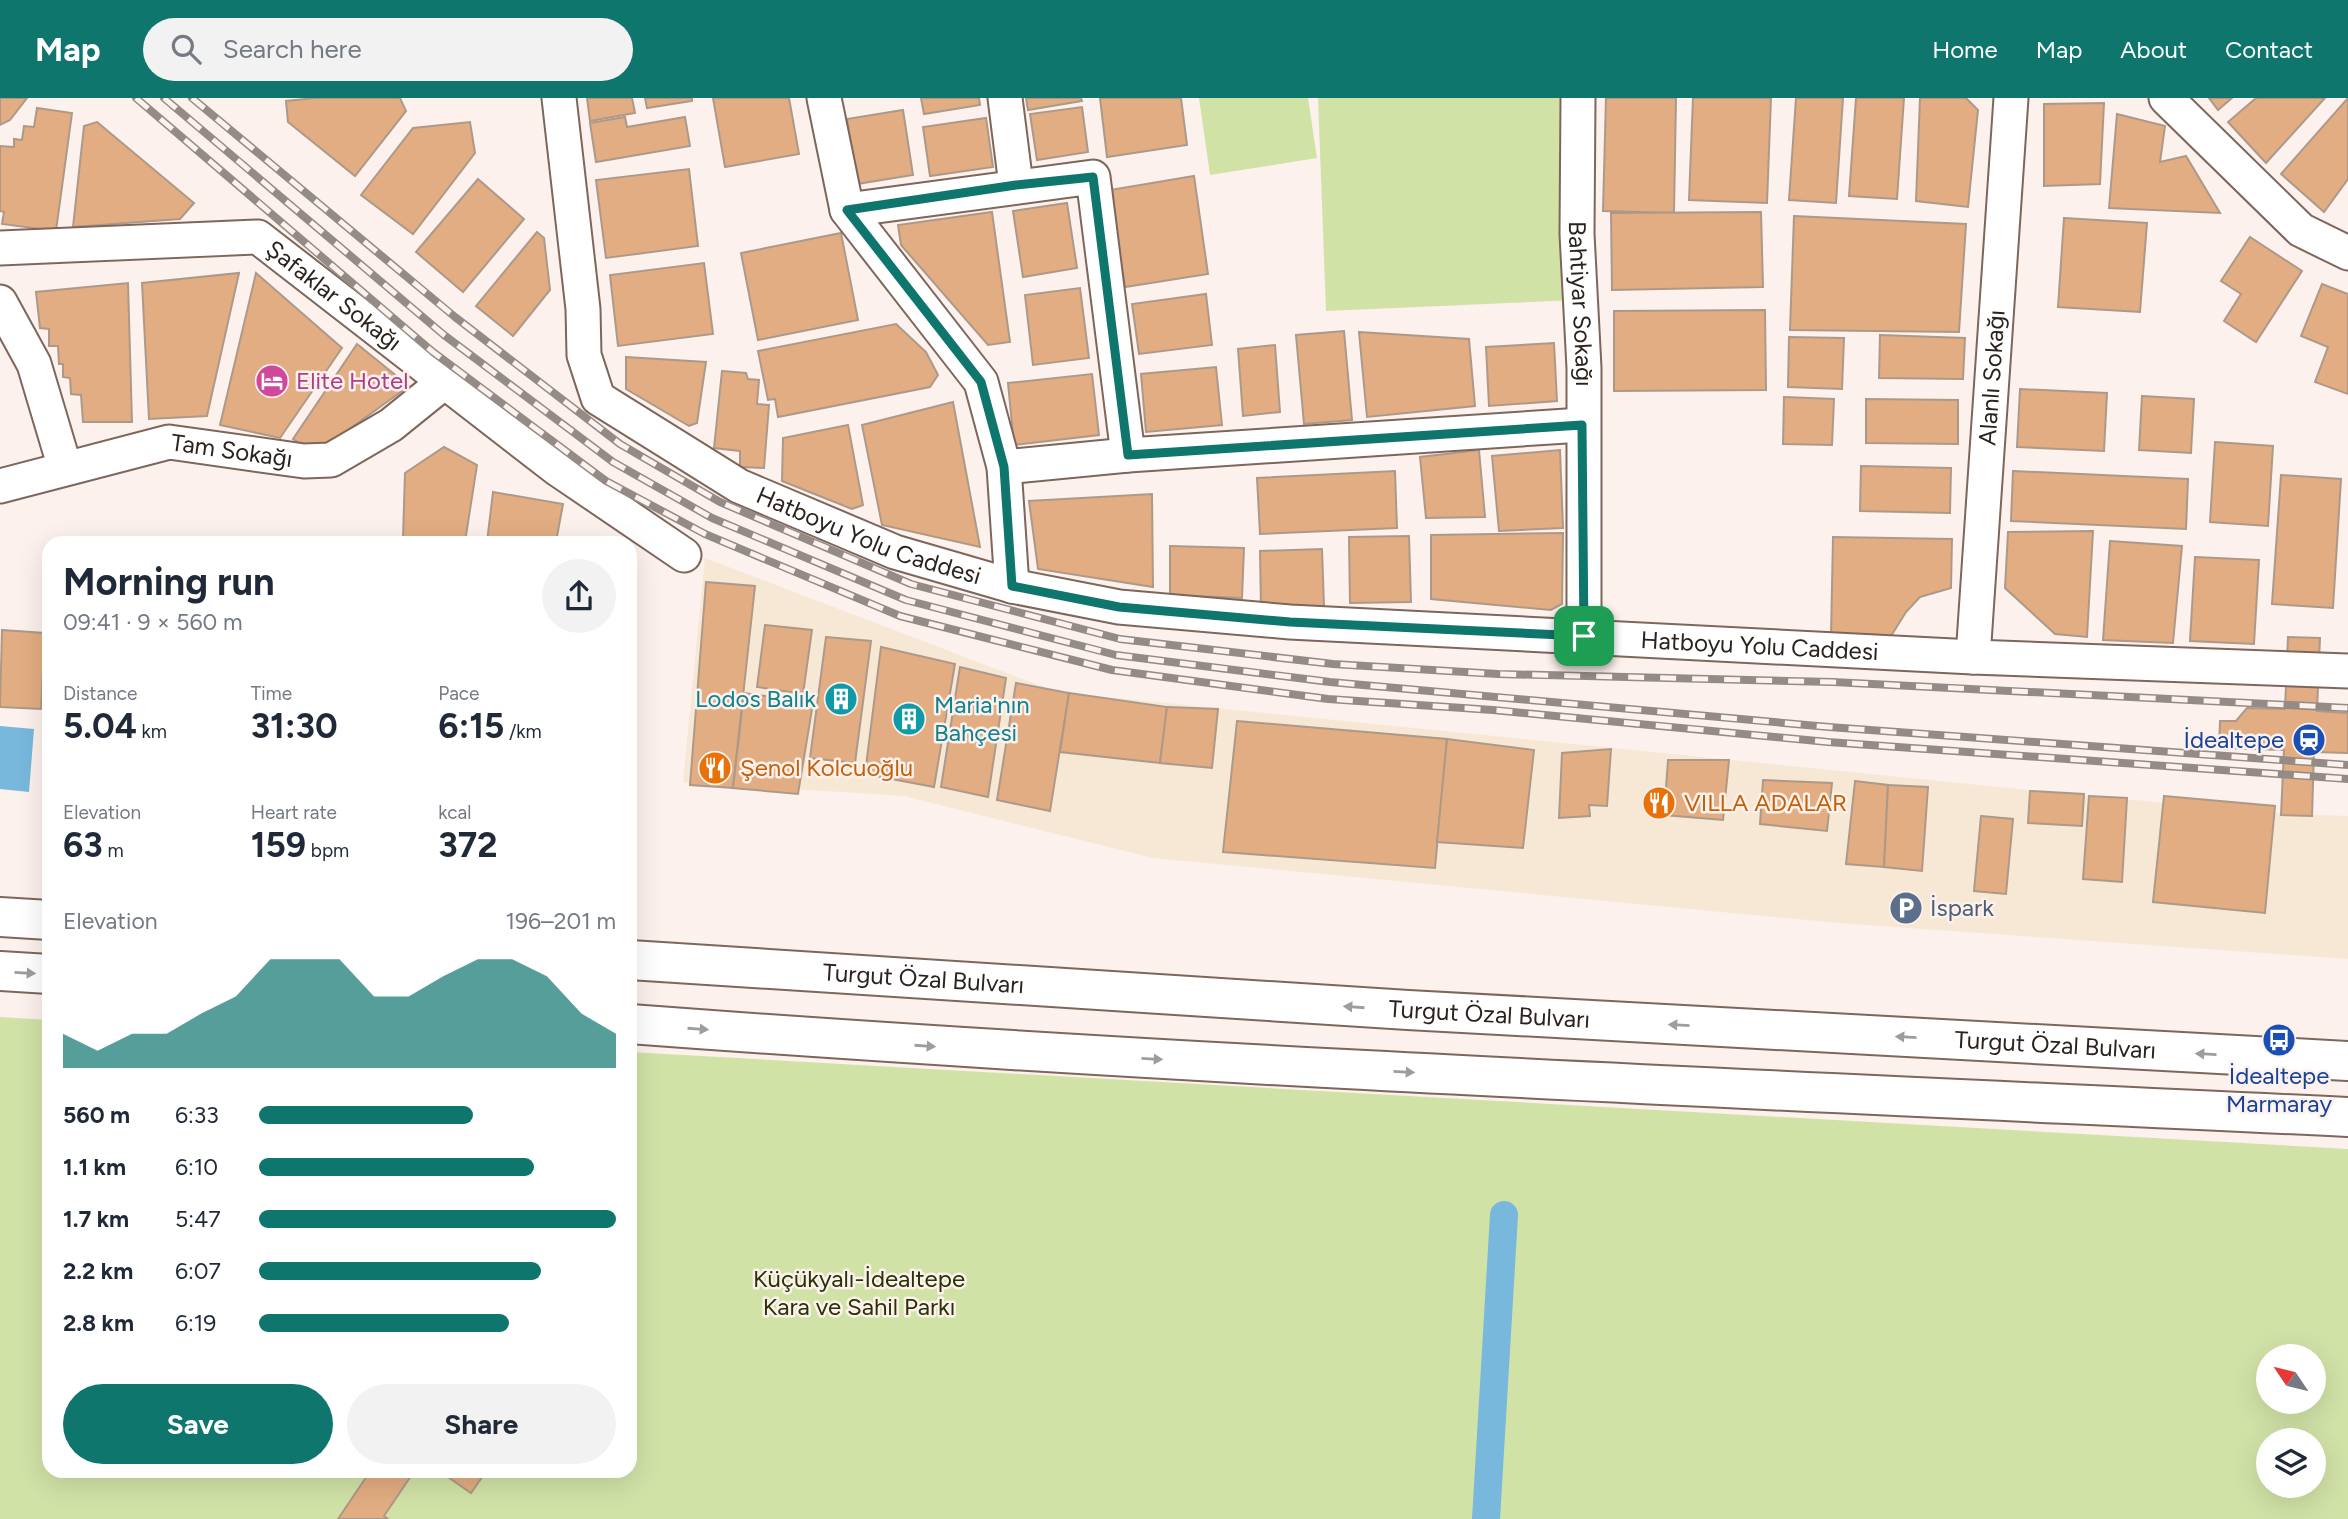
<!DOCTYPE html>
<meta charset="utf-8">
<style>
:root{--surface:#fff;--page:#f2f2f3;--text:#1f2937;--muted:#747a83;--accent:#0f766e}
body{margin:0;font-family:Figtree,sans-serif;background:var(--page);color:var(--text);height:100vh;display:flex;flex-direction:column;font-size:26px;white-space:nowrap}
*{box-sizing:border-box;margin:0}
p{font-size:23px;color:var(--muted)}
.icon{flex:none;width:38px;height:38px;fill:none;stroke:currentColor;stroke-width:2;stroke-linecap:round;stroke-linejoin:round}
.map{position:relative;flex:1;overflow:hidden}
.side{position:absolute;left:42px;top:438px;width:595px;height:942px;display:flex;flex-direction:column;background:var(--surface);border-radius:21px;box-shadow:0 7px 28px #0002}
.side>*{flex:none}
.needle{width:46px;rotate:305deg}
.fabs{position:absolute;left:2256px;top:1246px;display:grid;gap:14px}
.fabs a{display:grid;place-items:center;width:70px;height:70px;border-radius:50%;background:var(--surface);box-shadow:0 7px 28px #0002;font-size:35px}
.pin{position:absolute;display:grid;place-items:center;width:60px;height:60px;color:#fff;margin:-30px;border-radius:14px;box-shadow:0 4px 10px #0006}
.round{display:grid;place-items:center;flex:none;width:74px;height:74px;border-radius:37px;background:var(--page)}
.head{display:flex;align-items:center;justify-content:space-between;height:119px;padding:0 21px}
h1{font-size:38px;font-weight:700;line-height:52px}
.metrics{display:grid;grid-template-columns:repeat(3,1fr);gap:10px;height:119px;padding:7px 21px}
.metrics div{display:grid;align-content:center}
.metrics b{font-size:35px;font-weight:700}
.metrics small{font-size:19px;font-weight:400}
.metrics p{font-size:19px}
.chart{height:196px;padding:14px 21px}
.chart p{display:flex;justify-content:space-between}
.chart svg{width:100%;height:126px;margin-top:7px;fill:var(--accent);opacity:.7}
.primary-button{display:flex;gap:14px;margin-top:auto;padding:14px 21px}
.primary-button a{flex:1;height:80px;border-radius:42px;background:var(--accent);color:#fff;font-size:28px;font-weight:700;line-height:80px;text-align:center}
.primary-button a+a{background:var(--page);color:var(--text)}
ul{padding:0 21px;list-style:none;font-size:23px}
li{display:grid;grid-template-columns:112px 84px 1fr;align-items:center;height:52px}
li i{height:18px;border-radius:9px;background:var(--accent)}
header{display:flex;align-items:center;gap:42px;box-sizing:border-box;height:98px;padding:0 35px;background:var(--accent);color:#fff}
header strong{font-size:33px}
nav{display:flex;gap:38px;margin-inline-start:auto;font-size:24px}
.search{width:490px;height:63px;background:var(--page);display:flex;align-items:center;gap:18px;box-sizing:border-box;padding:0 24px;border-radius:38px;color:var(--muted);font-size:26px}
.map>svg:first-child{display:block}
.commercial{fill:#f6e8d4}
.green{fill:#d1e2a7;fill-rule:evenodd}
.water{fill:#77b8dc}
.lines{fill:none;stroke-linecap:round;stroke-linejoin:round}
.canal{stroke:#77b8dc;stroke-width:28}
.building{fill:#e2ad82;stroke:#ae9989;stroke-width:2}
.minor-casing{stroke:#7d665b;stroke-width:37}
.highway-casing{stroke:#7d665b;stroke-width:42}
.minor{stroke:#fff;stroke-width:33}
.highway{stroke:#fff;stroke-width:38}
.rail-casing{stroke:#958b86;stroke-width:8}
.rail{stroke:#fcf1ec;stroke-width:5;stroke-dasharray:16;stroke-linecap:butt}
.oneway{fill:#a09c99}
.route-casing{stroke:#fff;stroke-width:14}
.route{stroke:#0f766e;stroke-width:9}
.labels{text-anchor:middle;stroke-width:5;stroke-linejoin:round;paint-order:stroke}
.street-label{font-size:24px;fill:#2c221d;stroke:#fcf1ec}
.hotel-label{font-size:24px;fill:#b23c85;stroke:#fcf1ec;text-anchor:start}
.culture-label{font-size:24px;fill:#0d838f;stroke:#fcf1ec;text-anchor:end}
.transit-label{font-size:24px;fill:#164399;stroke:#fcf1ec;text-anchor:end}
.food-label{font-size:24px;fill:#c56008;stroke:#fcf1ec;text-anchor:start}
.service-label{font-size:24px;fill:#4e5e75;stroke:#fcf1ec;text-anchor:start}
.park-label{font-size:24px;fill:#283203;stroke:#fcf1ec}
</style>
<header>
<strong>Map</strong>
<div class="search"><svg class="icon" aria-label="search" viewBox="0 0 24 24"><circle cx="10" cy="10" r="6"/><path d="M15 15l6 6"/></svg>Search here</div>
<nav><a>Home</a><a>Map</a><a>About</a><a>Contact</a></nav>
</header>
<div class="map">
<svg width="2348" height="1421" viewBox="0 0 2348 1421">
<rect width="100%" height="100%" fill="#fcf1ec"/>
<path class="commercial" d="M705 460 1057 594 2089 698 2290 716 2348 718V861L1839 825 1153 760 904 698 683 684Z"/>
<g class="green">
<path d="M1199 0H1308L1317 60 1210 77Z"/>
<path d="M1318 0H1568L1577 202 1326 213Z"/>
<path d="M0 919 49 922V1372H630V954L2348 1051V1421H0ZM2268 1258H2314V1304H2268ZM2268 1342H2314V1388H2268Z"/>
</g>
<path class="water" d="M0 628 34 631 29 694 0 691Z"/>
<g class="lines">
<path class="canal" d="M1486 1421 1504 1117"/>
</g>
<g class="building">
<path d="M0 0H27L10 22 0 27Z"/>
<path d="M315 0H400L406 13 355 78 288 24 286 3Z"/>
<path d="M587 0H632L635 15 590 23Z"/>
<path d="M645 0H692V3L647 10Z"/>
<path d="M713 0H789L799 56 725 69Z"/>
<path d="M921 0H979L980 7 924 16Z"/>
<path d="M1026 0H1081L1082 3 1028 12Z"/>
<path d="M1100 0H1181L1187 47 1107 59Z"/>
<path d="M1606 0H1676L1674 115 1603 113Z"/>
<path d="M1693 0H1771L1767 105 1689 102Z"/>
<path d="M1796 0H1843L1836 105 1789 102Z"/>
<path d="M1856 0H1904L1897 101 1849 98Z"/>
<path d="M1920 0H1966L1978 12 1968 109 1916 103Z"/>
<path d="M2209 0H2232L2218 12Z"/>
<path d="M2256 0H2325L2266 65 2228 24Z"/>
<path d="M2348 0V81L2324 114 2281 76Z"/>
<path d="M2104 5 2100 86 2044 88V6Z"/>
<path d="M1082 9 1088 54 1037 62 1030 16Z"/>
<path d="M37 10 72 15 56 133 2 126 4 114 0 113V48L14 49V41L22 42 24 28 34 29Z"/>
<path d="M903 12 913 77 857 86 847 21Z"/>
<path d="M2117 16 2165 28 2160 64 2186 58 2220 115 2109 110Z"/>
<path d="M625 19 627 29 685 19 690 48 596 64 590 25Z"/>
<path d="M986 20 993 69 930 78 923 29Z"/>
<path d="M97 24 194 105 180 121 73 129 84 28Z"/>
<path d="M470 24 475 55 413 136 361 97 413 30Z"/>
<path d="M689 71 698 148 606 160 596 82Z"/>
<path d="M1194 78 1208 176 1125 189 1110 92Z"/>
<path d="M478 81 524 121 463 194 416 154Z"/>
<path d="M1067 105 1077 170 1023 179 1013 113Z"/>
<path d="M992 114 1010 244 988 247 901 147 898 127Z"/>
<path d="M1761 114 1763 189 1612 192 1611 115Z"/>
<path d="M1794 118 1966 126 1959 234 1790 232Z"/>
<path d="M2064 120 2147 125 2140 214 2058 209Z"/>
<path d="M537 134 544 140 550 192 513 238 476 208Z"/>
<path d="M841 135 858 222 758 242 741 155Z"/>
<path d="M2250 139 2302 173 2256 244 2224 223 2241 196 2221 183Z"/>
<path d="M704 165 713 236 618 248 610 177Z"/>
<path d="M239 175 207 318 149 321 142 185Z"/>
<path d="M256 175 342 250 280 340 220 327Z"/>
<path d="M128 185 132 324H83L81 297 71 296 70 280 63 279V266H59L58 248H49V231L40 230 36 194Z"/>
<path d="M2322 186 2348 196V296L2315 284 2328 249 2301 238Z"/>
<path d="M1080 190 1089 260 1033 267 1025 197Z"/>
<path d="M1206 196 1212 247 1139 256 1132 206Z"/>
<path d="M1765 212 1766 292 1614 293V213Z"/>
<path d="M896 226 926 254 938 277 930 289 778 319 775 301 768 302 758 253Z"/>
<path d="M1344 233 1352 322 1304 326 1296 237Z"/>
<path d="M1359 234 1469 241 1475 308 1367 319Z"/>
<path d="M1880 237 1965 240 1963 281 1879 280Z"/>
<path d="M1789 239 1844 240 1842 291 1788 289Z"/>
<path d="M1554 245 1557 303 1489 308 1486 249Z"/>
<path d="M357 246 409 288 315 356 293 341Z"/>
<path d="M1275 247 1280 314 1243 318 1238 251Z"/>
<path d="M626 259 706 264 697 325 689 328 626 291Z"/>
<path d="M1216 269 1222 327 1146 334 1141 276Z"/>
<path d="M722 273 746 275 748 281 759 282 757 306 769 307 764 370 740 369V353L714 350Z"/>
<path d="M1092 276 1099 337 1014 347 1008 285Z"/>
<path d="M2020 291 2107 295 2104 353 2017 349Z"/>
<path d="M2142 298 2194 301 2191 355 2139 352Z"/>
<path d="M1784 299 1834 301 1832 347 1783 346Z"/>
<path d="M1866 301 1958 302V346L1866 345Z"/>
<path d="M953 304 980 449 882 427 862 327Z"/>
<path d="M848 327 863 407 852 411 782 383 783 340Z"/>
<path d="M2215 344 2273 348 2268 428 2210 424Z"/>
<path d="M444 349 477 367 465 444 403 440 405 375Z"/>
<path d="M1479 352 1485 419 1426 420 1420 359Z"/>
<path d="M1560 352 1563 430 1499 433 1492 358Z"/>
<path d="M1861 368 1951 370 1950 415 1860 413Z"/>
<path d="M1395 373 1397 430 1260 436 1257 380Z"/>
<path d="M2013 373 2188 381 2186 431 2011 423Z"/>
<path d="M2281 377 2341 381 2333 510 2272 506Z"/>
<path d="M493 394 563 406 556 444H487Z"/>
<path d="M1152 396 1153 489 1038 471 1029 403Z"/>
<path d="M2093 433 2087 539 2055 536 2005 490 2008 434Z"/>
<path d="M1563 435 1562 506 1551 512 1431 501V437Z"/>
<path d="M1409 438 1411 504 1350 505 1349 439Z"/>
<path d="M1833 439 1952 441 1951 490 1920 499 1906 514 1891 538 1831 537Z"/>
<path d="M2110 443 2182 448 2173 545 2103 542Z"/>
<path d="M1170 448 1244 450 1242 500 1170 497Z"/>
<path d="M1322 451 1324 508 1261 510 1260 453Z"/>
<path d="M2195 459 2259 462 2254 546 2190 543Z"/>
<path d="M706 484 755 488 733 690 690 687Z"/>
<path d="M765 527 812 532 803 596 757 589Z"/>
<path d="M2 532 45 535 41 611 0 609Z"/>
<path d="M826 539 871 543 855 665 810 660Z"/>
<path d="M2288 539 2320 540 2317 613 2348 615V655L2314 654 2312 718 2281 717 2284 652 2219 650 2220 623H2236L2247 610 2285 611Z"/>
<path d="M881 549 955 566 934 689 865 676Z"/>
<path d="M960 569 1006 580 988 699 941 689Z"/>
<path d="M1016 585 1069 595 1050 713 997 702Z"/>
<path d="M744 595 813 605 798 696 733 690Z"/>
<path d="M1069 595 1167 609 1160 665 1060 654Z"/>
<path d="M1167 609 1218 611 1212 670 1160 665Z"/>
<path d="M1237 623 1447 641 1435 770 1223 754Z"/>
<path d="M1447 641 1534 652 1523 750 1437 744Z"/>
<path d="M1611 651 1607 708 1589 707 1590 718 1559 720 1562 655Z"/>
<path d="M1668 662H1729L1723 722 1664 717Z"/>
<path d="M1763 682 1832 685 1827 733 1760 726Z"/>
<path d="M1855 683 1888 687 1884 769 1846 766Z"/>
<path d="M1888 687 1928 689 1922 773 1884 769Z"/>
<path d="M2030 693 2084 696 2082 728 2028 725Z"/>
<path d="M2089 698 2127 700 2122 784 2083 781Z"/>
<path d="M2164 698 2275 708 2265 815 2153 804Z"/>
<path d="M1981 718 2013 721 2006 796 1974 793Z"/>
<path d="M371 1372H415L384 1418 388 1421H338Z"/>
<path d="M438 1372H487L471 1395Z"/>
</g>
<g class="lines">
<defs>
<g id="minor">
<path id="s1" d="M559 0 583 211 584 257 598 300 739 388 895 454 1012 488 1119 509 1290 524 1973 559 2348 573"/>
<path d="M824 0 847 112 981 284 1004 369 1012 488"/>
<path d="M1005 0 1016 87"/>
<path id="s2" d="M1578 0 1577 136 1584 270V538"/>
<path d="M2166 0 2301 132 2348 155"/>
<path d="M847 112 1093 79 1128 357"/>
<path id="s3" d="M0 150 258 139 556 370 684 457"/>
<path d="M0 204 34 266 65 370"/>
<path d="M1004 369 1128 357 1582 327"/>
<path id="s4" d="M0 388 169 344 304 363 331 362 391 327 443 285"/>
<path id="s5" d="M1973 559 2011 0"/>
</g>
<g id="highway">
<path d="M0 819 49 822"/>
<path id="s6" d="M630 862 1408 912 2348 963"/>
<path d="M0 873 49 876"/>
<path d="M630 926C1202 969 1775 992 2348 1019"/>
</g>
</defs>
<use href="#minor" class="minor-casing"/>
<use href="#highway" class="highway-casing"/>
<use href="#minor" class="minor"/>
<use href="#highway" class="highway"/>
<defs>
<g id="rail">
<path d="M136 0 433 254 606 383 705 436 900 518 1112 572 1328 601 1493 612 1828 644 2348 681"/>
<path d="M164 0 444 237 613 364 712 420 906 502 1116 557 1330 584 1829 629 2348 667"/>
<path d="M192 0 455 219 620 346 720 404 911 486 1120 541 1333 566 1498 576 1833 584 2348 610"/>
</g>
</defs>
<use href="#rail" class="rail-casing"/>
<use href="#rail" class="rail"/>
</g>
<defs><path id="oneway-solid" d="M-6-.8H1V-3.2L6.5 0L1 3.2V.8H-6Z" transform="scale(1.75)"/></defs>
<g class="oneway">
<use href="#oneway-solid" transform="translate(25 875) rotate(3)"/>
<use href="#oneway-solid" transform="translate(1354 909) rotate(-176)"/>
<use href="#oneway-solid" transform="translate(1679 927) rotate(-177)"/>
<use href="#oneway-solid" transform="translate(698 931) rotate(4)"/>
<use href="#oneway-solid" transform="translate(1906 939) rotate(-177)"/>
<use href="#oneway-solid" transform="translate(925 948) rotate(4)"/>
<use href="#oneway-solid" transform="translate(2206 956) rotate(-177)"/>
<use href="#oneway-solid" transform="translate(1152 961) rotate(3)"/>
<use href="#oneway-solid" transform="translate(1404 974) rotate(3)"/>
</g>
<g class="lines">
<defs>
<path id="route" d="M1093 79 1128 357 1582 327 1584 538 1290 524 1119 509 1012 488 1004 369 981 284 847 112 1016 87Z"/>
</defs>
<use href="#route" class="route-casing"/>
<use href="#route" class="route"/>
</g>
<defs>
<symbol id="hotel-disc" viewBox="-11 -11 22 22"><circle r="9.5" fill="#d1479c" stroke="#fcf1ec"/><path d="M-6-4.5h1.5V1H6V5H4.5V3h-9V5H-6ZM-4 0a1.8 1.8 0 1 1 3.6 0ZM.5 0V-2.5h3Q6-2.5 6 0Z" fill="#fff"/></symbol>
<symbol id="building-disc" viewBox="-11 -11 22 22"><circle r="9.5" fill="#0f9aa8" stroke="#fcf1ec"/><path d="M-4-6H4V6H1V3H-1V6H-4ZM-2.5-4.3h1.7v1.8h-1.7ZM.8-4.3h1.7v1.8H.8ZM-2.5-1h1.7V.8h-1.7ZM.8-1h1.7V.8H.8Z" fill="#fff"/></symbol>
<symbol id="station-disc" viewBox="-11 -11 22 22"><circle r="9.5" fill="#1a4fb4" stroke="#fcf1ec"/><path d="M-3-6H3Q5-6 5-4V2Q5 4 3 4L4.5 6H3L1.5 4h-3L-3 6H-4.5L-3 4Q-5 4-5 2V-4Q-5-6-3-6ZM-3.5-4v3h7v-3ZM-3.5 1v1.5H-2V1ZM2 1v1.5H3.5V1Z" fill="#fff"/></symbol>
<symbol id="restaurant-disc" viewBox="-11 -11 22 22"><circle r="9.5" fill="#e8710a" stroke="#fcf1ec"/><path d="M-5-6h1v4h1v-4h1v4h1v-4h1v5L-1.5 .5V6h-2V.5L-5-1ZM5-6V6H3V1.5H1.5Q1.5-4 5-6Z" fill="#fff"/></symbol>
<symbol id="parking-disc" viewBox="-11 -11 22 22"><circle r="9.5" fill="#5c6f8a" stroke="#fcf1ec"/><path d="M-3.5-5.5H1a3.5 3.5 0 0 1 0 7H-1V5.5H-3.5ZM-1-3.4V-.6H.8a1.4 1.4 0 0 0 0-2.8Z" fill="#fff"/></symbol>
<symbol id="bus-disc" viewBox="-11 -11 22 22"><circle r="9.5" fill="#1a4fb4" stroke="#fcf1ec"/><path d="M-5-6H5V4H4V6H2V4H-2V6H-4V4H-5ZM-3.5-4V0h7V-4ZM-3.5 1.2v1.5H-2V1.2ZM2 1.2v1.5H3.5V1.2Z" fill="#fff"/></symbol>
</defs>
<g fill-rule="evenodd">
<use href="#hotel-disc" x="253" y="264" width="38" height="38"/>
<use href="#building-disc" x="822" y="582" width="38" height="38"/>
<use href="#building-disc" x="890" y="602" width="38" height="38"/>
<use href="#station-disc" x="2290" y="623" width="38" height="38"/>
<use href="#restaurant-disc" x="696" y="651" width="38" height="38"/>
<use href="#restaurant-disc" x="1640" y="686" width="38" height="38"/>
<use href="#parking-disc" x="1887" y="791" width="38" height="38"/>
<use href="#bus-disc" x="2260" y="923" width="38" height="38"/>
</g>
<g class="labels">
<g class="street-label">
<text dy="8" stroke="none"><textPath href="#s3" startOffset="354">Şafaklar Sokağı</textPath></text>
<text dy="8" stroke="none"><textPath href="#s2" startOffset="206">Bahtiyar Sokağı</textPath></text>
<text dy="8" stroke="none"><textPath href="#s5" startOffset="280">Alanlı Sokağı</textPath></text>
<text dy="8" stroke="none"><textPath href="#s4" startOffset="238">Tam Sokağı</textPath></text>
<text dy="8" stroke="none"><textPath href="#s1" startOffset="609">Hatboyu Yolu Caddesi</textPath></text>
<text dy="8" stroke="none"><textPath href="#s1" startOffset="1512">Hatboyu Yolu Caddesi</textPath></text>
<text dy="8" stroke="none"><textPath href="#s6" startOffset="294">Turgut Özal Bulvarı</textPath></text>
<text dy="8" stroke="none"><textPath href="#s6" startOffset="861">Turgut Özal Bulvarı</textPath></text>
<text dy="8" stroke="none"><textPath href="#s6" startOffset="1428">Turgut Özal Bulvarı</textPath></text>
</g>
<g class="hotel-label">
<text x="296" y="291">Elite Hotel</text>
</g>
<g class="culture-label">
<text x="816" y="609">Lodos Balık</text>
<text x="934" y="615" text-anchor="start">Maria'nın<tspan x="934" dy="28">Bahçesi</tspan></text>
</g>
<g class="transit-label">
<text x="2284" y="650">İdealtepe</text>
<text x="2279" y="986" text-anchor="middle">İdealtepe<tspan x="2279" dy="28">Marmaray</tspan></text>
</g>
<g class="food-label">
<text x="740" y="678">Şenol Kolcuoğlu</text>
<text x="1684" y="713">VILLA ADALAR</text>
</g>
<g class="service-label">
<text x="1930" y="818">İspark</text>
</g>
<g class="park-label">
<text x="859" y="1189">Küçükyalı-İdealtepe<tspan x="859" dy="28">Kara ve Sahil Parkı</tspan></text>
</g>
</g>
</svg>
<div class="fabs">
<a><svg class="needle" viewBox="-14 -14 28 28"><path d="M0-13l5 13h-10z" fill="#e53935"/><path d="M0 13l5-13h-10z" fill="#747a83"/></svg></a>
<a><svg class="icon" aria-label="layers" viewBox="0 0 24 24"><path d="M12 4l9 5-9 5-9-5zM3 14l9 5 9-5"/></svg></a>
</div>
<div class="pin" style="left:1584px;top:538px;background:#1e9e55"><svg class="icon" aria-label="arrive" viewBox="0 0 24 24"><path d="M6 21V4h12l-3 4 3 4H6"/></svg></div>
<section class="side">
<div class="head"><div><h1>Morning run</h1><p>09:41 · 9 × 560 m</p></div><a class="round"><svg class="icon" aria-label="share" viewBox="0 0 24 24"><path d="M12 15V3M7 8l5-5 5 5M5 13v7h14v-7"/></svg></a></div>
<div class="metrics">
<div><p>Distance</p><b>5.04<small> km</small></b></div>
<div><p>Time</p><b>31:30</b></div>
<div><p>Pace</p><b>6:15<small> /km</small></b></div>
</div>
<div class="metrics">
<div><p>Elevation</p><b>63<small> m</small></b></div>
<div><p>Heart rate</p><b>159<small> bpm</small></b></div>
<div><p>kcal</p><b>372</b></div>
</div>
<div class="chart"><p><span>Elevation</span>196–201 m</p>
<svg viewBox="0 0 160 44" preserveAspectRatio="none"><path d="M0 44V32L10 38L20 32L30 32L40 25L50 19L60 6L70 6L80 6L90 19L100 19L110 12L120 6L130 6L140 12L150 25L160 32V44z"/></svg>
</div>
<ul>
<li><b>560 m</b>6:33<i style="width:60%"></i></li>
<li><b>1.1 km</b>6:10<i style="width:77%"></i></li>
<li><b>1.7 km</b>5:47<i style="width:100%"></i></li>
<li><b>2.2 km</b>6:07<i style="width:79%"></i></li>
<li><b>2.8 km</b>6:19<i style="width:70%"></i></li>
</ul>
<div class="primary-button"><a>Save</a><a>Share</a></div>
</section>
</div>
